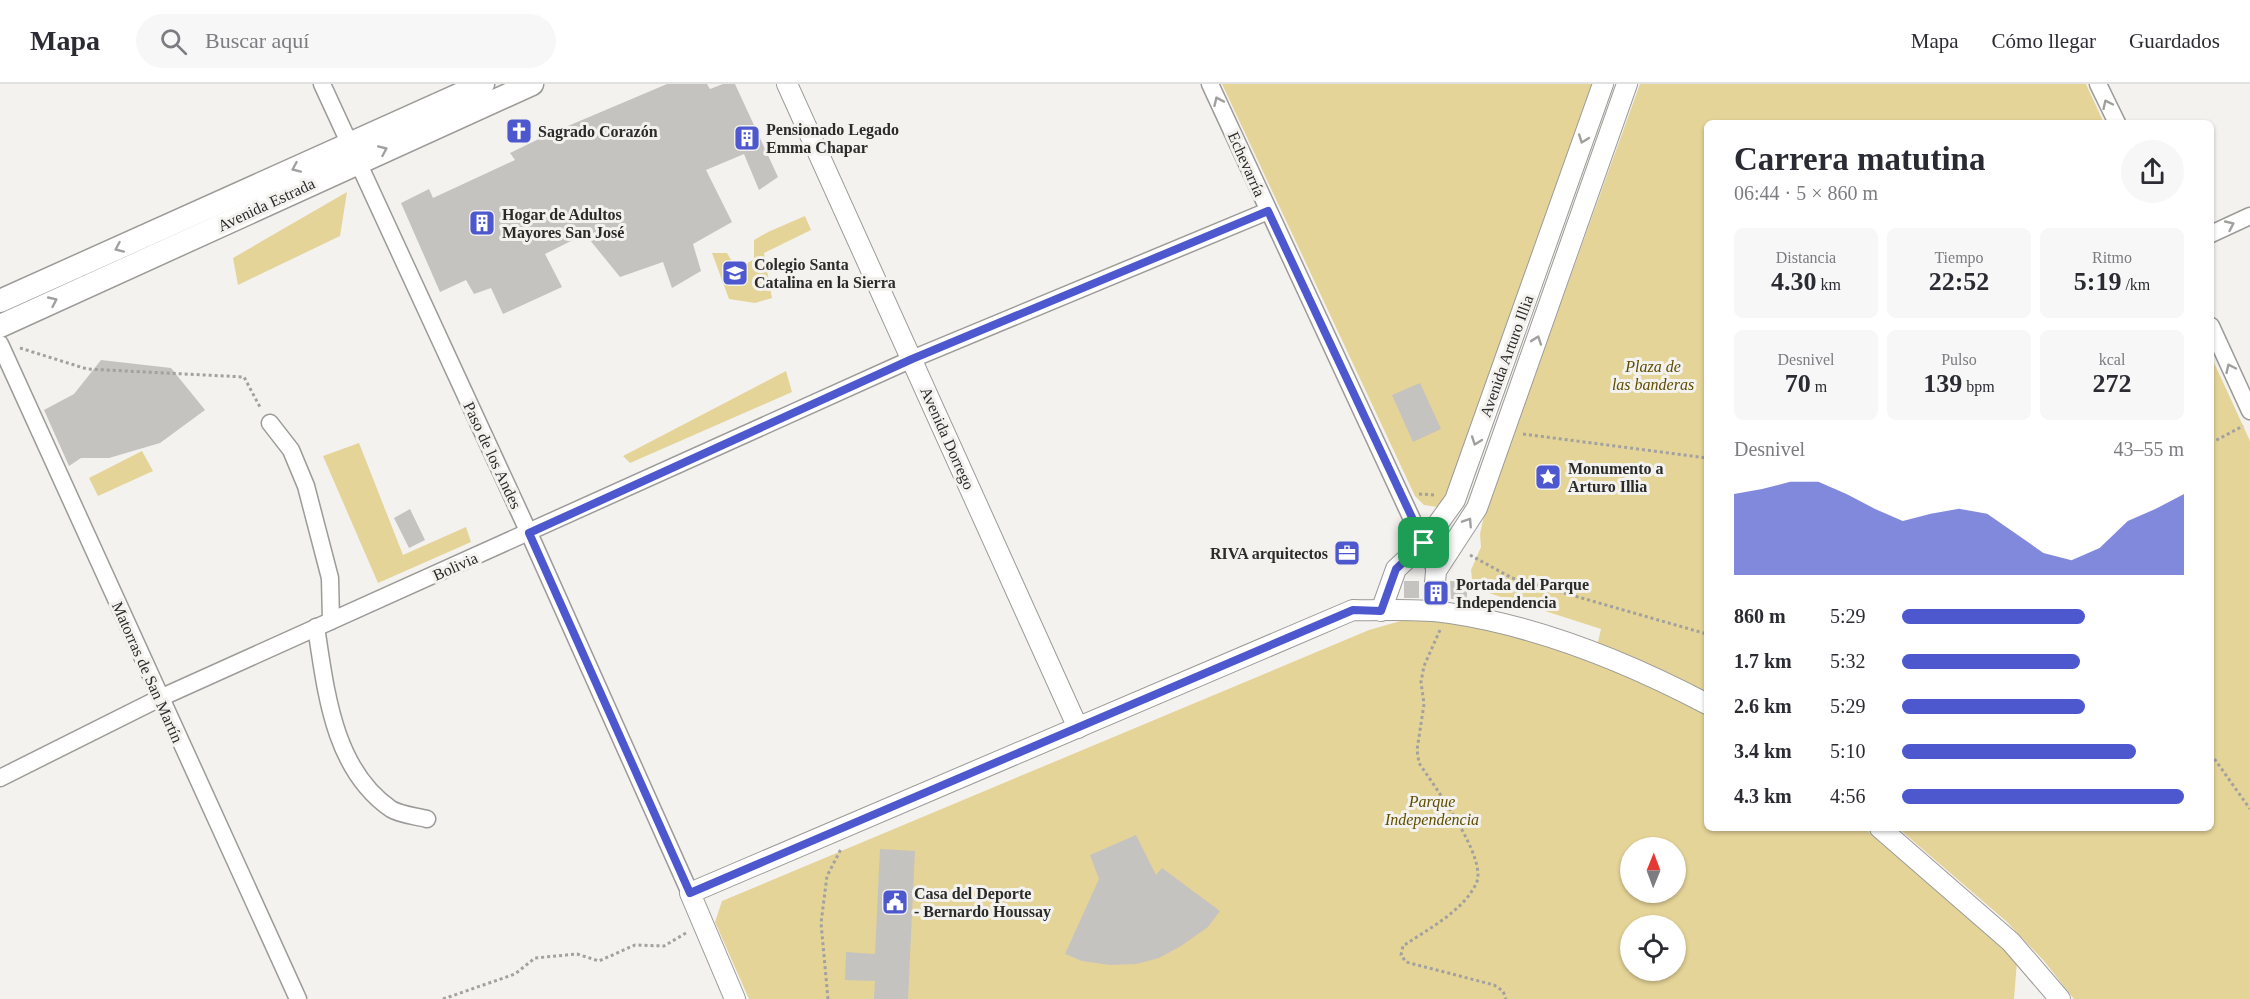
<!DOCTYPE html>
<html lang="es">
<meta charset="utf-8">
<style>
:root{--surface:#fff;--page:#f7f7f7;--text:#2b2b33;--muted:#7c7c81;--line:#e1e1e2;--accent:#4d58ce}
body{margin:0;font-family:"Times New Roman",serif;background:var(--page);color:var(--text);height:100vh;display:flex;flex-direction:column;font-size:22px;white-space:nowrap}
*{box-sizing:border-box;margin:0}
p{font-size:20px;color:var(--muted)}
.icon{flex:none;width:33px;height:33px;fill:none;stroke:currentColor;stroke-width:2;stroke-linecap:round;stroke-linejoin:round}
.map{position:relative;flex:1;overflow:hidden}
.details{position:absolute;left:1704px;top:36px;width:510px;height:711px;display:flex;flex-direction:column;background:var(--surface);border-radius:9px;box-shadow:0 2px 4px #0004}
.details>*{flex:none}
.needle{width:39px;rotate:1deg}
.tools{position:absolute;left:1620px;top:753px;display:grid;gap:12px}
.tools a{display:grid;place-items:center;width:66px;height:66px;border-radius:50%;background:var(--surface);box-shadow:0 2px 4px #0004;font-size:30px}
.pin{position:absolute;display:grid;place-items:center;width:51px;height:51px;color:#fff;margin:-26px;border-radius:12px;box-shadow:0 3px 9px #0006}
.round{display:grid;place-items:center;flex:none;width:63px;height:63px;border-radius:32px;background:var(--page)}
.overview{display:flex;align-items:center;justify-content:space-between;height:102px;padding:0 30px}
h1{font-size:33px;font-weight:800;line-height:45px}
.stats{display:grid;grid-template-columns:repeat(3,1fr);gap:9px;height:102px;padding:6px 30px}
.stats div{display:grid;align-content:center;border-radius:9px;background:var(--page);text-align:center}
.stats b{font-size:26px;font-weight:800}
.stats small{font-size:16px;font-weight:400}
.stats p{font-size:16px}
.chart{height:168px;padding:12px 30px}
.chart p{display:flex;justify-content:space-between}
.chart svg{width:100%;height:108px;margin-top:6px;fill:var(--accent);opacity:.7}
ul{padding:0 30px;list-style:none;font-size:20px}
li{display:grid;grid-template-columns:96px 72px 1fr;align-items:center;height:45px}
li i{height:15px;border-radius:8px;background:var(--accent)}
header{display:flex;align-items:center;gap:36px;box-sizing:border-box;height:84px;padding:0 30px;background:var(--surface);border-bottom:2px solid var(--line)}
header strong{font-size:28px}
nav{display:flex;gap:33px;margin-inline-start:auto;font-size:21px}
.search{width:420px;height:54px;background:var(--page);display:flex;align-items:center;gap:15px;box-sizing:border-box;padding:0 21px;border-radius:33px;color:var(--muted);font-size:22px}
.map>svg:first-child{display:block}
.green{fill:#e5d498;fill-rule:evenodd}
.building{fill:#c4c3c0}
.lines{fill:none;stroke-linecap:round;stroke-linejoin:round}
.minor-casing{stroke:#9c9b98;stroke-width:19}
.tertiary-casing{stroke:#9c9b98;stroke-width:22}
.secondary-casing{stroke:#9c9b98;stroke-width:25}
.path{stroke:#a2a19f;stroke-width:3;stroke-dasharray:3 3;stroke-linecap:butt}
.minor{stroke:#fff;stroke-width:16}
.tertiary{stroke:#fff;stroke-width:20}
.secondary{stroke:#fff;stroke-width:22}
.oneway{stroke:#a0a09f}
.route-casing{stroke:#fff;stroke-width:12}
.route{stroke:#4d58ce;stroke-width:8}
.labels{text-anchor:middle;stroke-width:6;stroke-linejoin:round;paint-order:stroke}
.poi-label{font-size:16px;font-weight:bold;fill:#2b2b2a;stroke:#f3f2ef;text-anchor:start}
.street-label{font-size:16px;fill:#2b2b2a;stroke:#f3f2ef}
.park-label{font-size:16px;font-style:italic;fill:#5e4d00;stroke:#f3f2ef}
</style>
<header>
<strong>Mapa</strong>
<div class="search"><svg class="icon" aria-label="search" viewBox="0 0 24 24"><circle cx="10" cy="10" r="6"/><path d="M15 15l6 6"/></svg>Buscar aquí</div>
<nav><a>Mapa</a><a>Cómo llegar</a><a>Guardados</a></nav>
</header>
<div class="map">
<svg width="2250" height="915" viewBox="0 0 2250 915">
<rect width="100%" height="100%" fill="#f3f2ef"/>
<g class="green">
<path d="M1222 0H1595L1443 419 1437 423 1424 421 1415 412Z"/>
<path d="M1640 0H2086L2104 39H1707V610L1597 562 1601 545 1473 504 1471 486 1481 463 1480 450 1484 432Z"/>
<path d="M347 108 340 152 238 201 233 174Z"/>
<path d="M805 132 811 146 764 169 772 214 755 219 729 215 712 169H727L737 186 754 175V156L768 148Z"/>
<path d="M2211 272 2250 357V915H2074L2044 877 2007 838 1898 744H2211Z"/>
<path d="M786 287 792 308 630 379 623 372Z"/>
<path d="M359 359 403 471 466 443 471 458 378 499 323 372Z"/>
<path d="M142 367 153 387 98 412 89 394Z"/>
<path d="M1404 536C1421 537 1438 536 1454 538 1539 548 1631 594 1707 630V744H1864L1993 853 2017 877 2014 915H749L715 838 722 817 1369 546ZM1630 764H1676V808H1630ZM1630 842H1676V886H1630Z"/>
</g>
<g class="building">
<path d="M667 0H707L710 5 723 0H735L778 93 759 106 744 70 706 86 732 138 693 160 701 187 672 204 663 178 620 193 585 150 545 170 562 203 503 230 491 204 474 210 466 196 440 208 401 119 429 105 433 114 515 76 510 69 549 50Z"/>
<path d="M101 276 171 284 205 326 160 359 109 374H81L69 382 44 326 74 310Z"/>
<path d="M1420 299 1441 345 1413 358 1392 311Z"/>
<path d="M410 425 425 456 409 464 394 434Z"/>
<rect x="1404" y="497" width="15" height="17"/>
<path d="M1450 497H1467V515H1451Z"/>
<path d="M1136 751 1156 791 1162 784 1220 827 1208 843 1181 862 1159 874 1136 880 1110 881 1082 877 1065 870 1099 795 1090 771Z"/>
<path d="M880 765 915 767 908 915H874L875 897 845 896 846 868 875 870Z"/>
</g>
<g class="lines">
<defs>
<g id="minor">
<path d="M322 0 529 449 690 809"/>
<path d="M1210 0 1436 487"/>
<path d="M2098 0 2117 39"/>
<path d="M2211 150 2250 132"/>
<path d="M2211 242 2250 327"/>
<path d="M0 260 298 915"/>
<path d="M270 339 291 366 306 402 330 494 331 537"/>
<path d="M316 543C326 607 333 685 391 725 401 731 416 732 427 735"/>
<path d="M0 694 160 614 912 275 1268 127"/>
</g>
<g id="tertiary">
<path d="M787 0 1078 644"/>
<path d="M1435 499 1436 487 1477 424 1627 0"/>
<path d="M1381 527 1396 485 1424 459 1455 416 1603 0"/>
<path d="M1880 744 2011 858 2060 915"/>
<path d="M735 915 690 809 1353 526C1385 527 1418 524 1449 529 1537 542 1629 579 1707 620"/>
</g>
<g id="secondary">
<path d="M0 217 483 0"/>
<path d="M0 242 532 0"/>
</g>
</defs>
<use href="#minor" class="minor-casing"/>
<use href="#tertiary" class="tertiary-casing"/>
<use href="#secondary" class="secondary-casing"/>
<g class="path">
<path d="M20 264 87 285 244 293 261 325"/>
<path d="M1523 350 1707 374"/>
<path d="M2211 359 2243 342"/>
<path d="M1419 410 1436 411"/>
<path d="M1470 471 1512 494 1707 550"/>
<path d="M1440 546 1424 582 1421 598 1424 620 1417 666 1419 679C1434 702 1489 775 1476 800 1462 828 1428 845 1403 862L1401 871 1406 878 1494 901 1503 907 1506 915"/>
<path d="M2211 670 2250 725"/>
<path d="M443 915 515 890 535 874 577 870 599 877 635 861 664 862 686 849"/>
<path d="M828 915 821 839 827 792 841 765"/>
</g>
<use href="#minor" class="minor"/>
<use href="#tertiary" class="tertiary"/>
<use href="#secondary" class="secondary"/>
</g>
<defs><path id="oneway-chevron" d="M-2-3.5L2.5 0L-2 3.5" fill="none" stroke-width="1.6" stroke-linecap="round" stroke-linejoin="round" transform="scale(1.5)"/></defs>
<g class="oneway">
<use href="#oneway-chevron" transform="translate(1218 17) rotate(-114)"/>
<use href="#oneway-chevron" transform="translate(2107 20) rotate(-115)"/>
<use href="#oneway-chevron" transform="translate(1583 55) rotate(110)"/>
<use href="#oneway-chevron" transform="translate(383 66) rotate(-24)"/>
<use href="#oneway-chevron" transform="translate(296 84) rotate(156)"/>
<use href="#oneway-chevron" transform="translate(2230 141) rotate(-25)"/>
<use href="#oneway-chevron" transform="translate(119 164) rotate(156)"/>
<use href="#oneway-chevron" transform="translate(53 217) rotate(-25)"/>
<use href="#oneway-chevron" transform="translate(1537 256) rotate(-71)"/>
<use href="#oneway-chevron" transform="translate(2230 284) rotate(-115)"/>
<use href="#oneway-chevron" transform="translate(1476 357) rotate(110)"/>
<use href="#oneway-chevron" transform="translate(1468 438) rotate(-57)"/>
</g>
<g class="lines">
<defs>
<path id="route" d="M1268 127 1424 459 1396 485 1381 527 1353 526 690 809 529 449 912 275Z"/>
</defs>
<use href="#route" class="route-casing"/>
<use href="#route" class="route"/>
</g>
<defs>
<symbol id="church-square" viewBox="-11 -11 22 22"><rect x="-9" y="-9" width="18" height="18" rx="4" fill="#4d58ce" stroke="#f3f2ef"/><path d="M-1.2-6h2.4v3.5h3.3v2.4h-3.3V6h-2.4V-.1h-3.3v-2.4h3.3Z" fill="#fff"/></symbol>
<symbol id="building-square" viewBox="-11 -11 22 22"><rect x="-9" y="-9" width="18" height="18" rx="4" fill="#4d58ce" stroke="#f3f2ef"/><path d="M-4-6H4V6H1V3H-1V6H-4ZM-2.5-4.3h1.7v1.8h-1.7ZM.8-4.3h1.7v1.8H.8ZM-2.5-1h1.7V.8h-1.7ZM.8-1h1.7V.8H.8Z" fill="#fff"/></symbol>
<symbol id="school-square" viewBox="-11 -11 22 22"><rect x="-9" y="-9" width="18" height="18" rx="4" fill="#4d58ce" stroke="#f3f2ef"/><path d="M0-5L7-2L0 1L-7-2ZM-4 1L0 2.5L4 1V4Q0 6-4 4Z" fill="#fff"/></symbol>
<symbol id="sight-square" viewBox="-11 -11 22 22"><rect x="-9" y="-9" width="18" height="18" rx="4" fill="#4d58ce" stroke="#f3f2ef"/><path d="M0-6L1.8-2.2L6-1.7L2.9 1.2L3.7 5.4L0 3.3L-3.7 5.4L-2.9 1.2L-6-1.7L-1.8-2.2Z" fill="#fff"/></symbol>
<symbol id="office-square" viewBox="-11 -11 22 22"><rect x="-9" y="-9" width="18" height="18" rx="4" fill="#4d58ce" stroke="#f3f2ef"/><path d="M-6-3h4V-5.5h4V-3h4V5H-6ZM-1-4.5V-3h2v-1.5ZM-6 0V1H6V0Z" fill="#fff"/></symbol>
<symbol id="civic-square" viewBox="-11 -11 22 22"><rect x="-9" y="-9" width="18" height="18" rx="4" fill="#4d58ce" stroke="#f3f2ef"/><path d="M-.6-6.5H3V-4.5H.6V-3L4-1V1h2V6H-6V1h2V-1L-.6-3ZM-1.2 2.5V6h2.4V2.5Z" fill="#fff"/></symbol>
</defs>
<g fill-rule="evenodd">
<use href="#church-square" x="504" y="32" width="30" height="30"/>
<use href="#building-square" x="732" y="39" width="30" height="30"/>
<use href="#building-square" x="467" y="124" width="30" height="30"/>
<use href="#school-square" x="720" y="174" width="30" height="30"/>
<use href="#sight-square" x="1533" y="378" width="30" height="30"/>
<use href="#office-square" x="1332" y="454" width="30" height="30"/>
<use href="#building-square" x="1421" y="494" width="30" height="30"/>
<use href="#civic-square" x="880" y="803" width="30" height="30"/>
</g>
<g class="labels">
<g class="poi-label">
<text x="766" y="51">Pensionado Legado<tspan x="766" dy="18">Emma Chapar</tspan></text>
<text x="538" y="53">Sagrado Corazón</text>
<text x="502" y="136">Hogar de Adultos<tspan x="502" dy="18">Mayores San José</tspan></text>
<text x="754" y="186">Colegio Santa<tspan x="754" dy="18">Catalina en la Sierra</tspan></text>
<text x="1568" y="390">Monumento a<tspan x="1568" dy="18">Arturo Illia</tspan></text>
<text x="1328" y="475" text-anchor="end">RIVA arquitectos</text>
<text x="1456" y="506">Portada del Parque<tspan x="1456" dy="18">Independencia</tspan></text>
<text x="914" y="815">Casa del Deporte<tspan x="914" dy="18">- Bernardo Houssay</tspan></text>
</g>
<g class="street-label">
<text transform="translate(1247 80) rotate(66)" y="6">Echevarría</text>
<text transform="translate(266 120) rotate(-25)" y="6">Avenida Estrada</text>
<text transform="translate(1506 272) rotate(-70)" y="6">Avenida Arturo Illia</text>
<text transform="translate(948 354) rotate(66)" y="6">Avenida Dorrego</text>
<text transform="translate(493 371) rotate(65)" y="6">Paso de los Andes</text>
<text transform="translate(455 482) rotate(-24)" y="6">Bolivia</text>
<text transform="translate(148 588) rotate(66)" y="6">Matorras de San Martín</text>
</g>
<g class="park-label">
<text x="1653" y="288">Plaza de<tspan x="1653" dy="18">las banderas</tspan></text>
<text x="1432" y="723">Parque<tspan x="1432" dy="18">Independencia</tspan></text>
</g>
</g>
</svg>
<div class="tools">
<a><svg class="needle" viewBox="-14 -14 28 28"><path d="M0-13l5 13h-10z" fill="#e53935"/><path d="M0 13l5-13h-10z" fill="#7c7c81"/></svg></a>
<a><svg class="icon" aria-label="locate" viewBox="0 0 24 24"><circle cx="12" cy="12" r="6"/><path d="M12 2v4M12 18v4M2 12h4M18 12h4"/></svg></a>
</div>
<div class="pin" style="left:1424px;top:459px;background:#1e9e55"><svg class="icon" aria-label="arrive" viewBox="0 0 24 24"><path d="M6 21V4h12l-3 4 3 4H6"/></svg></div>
<section class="details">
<div class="overview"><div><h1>Carrera matutina</h1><p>06:44 · 5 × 860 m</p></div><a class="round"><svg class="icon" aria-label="share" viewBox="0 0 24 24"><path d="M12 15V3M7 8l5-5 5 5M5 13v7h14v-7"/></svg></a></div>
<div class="stats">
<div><p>Distancia</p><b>4.30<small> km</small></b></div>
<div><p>Tiempo</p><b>22:52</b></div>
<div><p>Ritmo</p><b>5:19<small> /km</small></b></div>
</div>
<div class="stats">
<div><p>Desnivel</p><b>70<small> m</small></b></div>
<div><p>Pulso</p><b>139<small> bpm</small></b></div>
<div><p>kcal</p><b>272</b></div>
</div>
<div class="chart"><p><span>Desnivel</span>43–55 m</p>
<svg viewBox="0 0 160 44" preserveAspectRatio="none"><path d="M0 44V11L10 9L20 6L30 6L40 11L50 17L60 22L70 19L80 17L90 19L100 27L110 35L120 38L130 33L140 22L150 17L160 11V44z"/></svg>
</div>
<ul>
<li><b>860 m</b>5:29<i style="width:65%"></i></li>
<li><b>1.7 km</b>5:32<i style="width:63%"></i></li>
<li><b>2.6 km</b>5:29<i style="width:65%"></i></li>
<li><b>3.4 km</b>5:10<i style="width:83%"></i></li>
<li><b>4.3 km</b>4:56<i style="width:100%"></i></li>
</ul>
</section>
</div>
